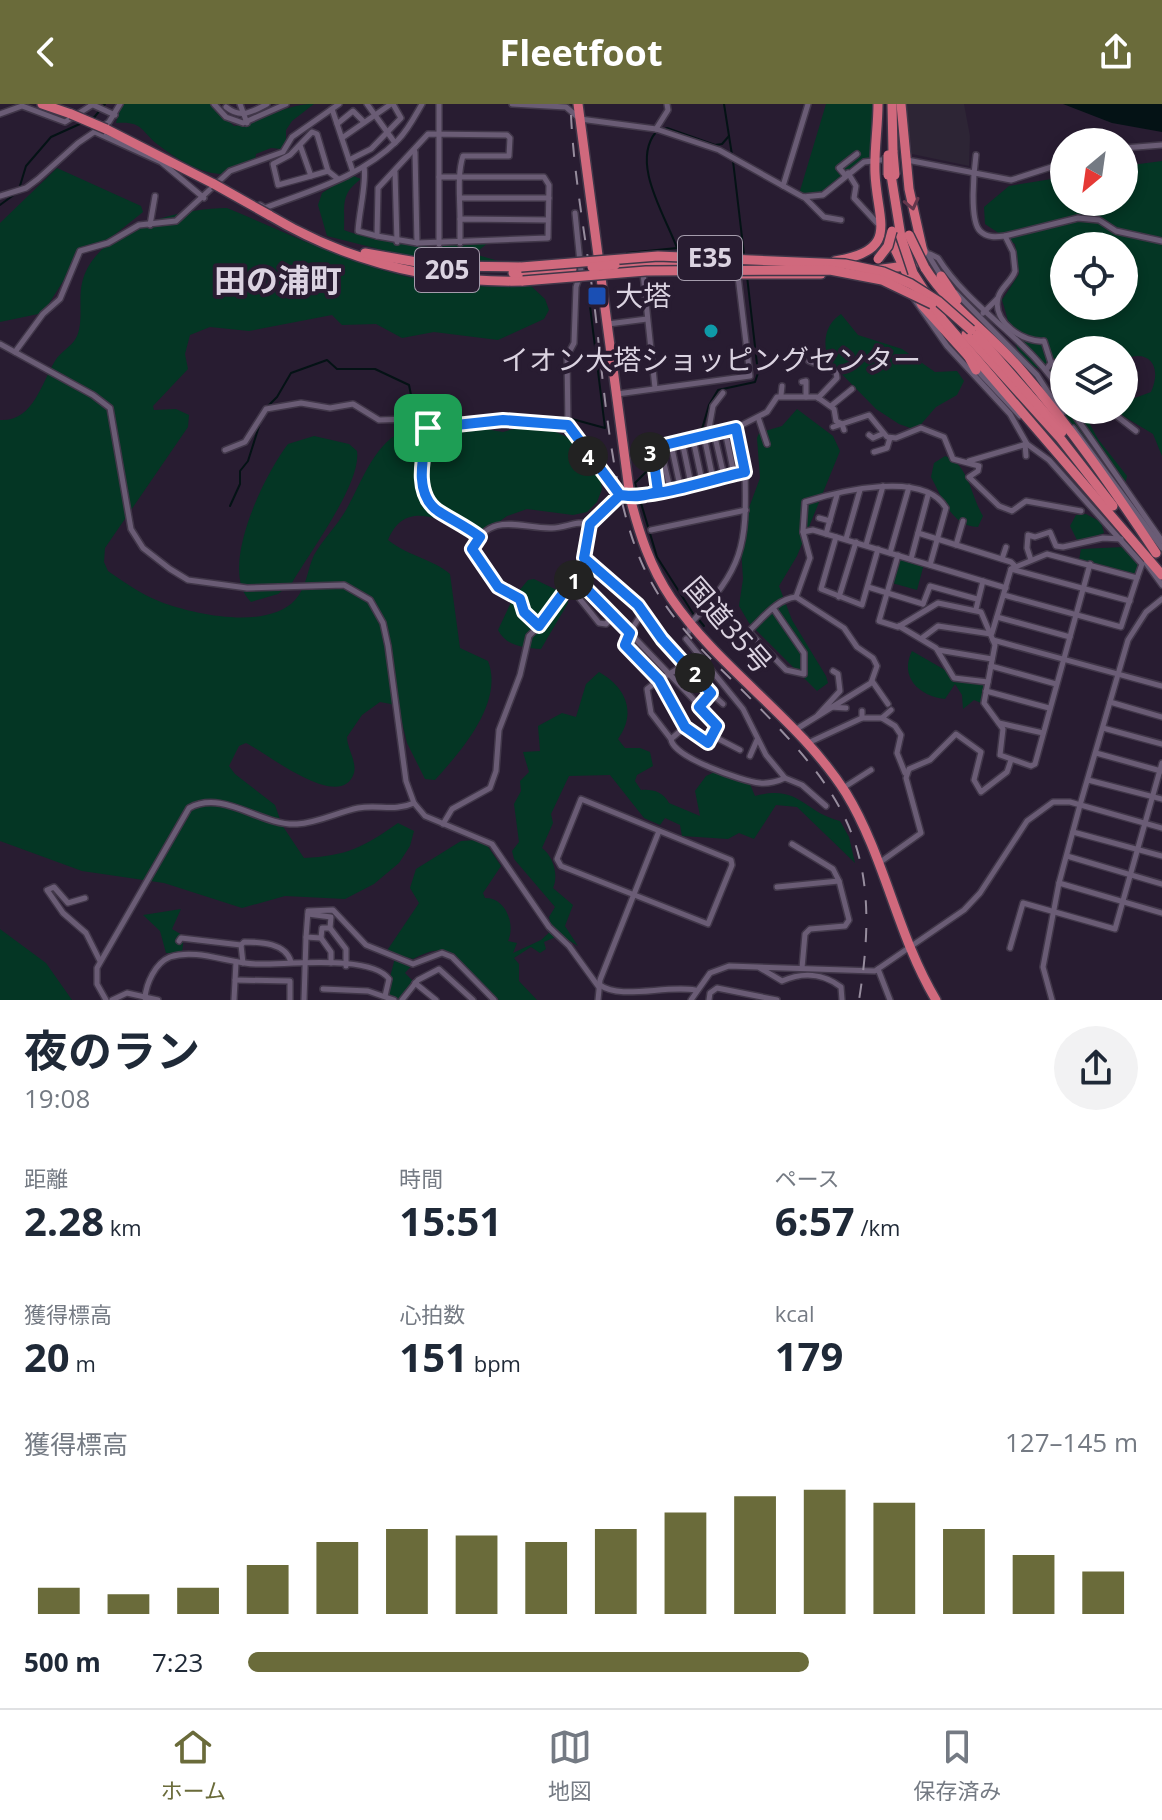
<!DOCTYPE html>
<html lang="ja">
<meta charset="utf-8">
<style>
:root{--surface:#fff;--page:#f2f2f3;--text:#1f2937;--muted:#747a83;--line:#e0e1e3;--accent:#6a6b3a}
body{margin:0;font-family:"Open Sans","Noto Sans JP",sans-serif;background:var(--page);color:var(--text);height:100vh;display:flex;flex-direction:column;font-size:30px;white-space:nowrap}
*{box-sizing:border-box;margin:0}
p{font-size:26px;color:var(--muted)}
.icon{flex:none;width:44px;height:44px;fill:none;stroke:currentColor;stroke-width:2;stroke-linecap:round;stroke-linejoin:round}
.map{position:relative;height:896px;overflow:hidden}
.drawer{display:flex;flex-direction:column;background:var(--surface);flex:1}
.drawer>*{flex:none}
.needle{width:52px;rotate:209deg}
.buttons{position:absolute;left:1050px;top:24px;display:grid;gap:16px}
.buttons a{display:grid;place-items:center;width:88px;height:88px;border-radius:50%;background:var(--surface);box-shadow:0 4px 12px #0003;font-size:40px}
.pin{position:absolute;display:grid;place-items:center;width:68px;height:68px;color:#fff;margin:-34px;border-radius:16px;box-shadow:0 4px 12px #0006}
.km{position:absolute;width:40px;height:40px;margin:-20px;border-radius:50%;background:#222;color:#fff;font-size:22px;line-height:40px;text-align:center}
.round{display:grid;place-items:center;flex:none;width:84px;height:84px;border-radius:42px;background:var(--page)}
.headline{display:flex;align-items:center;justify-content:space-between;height:136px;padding:0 24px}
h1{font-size:44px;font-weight:700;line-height:60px}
.figures{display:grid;grid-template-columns:repeat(3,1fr);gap:12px;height:136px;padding:8px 24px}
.figures div{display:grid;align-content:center}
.figures b{font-size:40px;font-weight:700}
.figures small{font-size:22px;font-weight:400}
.figures p{font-size:22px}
.chart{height:224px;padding:16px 24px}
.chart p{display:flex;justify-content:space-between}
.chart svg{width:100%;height:144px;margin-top:8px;stroke:var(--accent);stroke-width:6}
ul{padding:0 24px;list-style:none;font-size:26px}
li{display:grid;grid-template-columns:128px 96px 1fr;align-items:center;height:60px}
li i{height:20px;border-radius:10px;background:var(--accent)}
header{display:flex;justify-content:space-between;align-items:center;height:104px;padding:0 24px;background:var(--accent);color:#fff;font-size:36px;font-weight:700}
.dock{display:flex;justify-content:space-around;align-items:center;height:112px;border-top:2px solid var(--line);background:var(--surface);font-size:22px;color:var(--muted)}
.dock a{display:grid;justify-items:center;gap:4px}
.dock .current{color:var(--accent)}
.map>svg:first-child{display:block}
.industrial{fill:#2d2535}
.green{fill:#043624;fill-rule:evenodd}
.water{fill:#041215}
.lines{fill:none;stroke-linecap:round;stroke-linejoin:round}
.stream{stroke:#041215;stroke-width:2}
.minor-casing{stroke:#413749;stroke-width:8}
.highway-casing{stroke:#413749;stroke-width:12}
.minor{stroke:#6a5c75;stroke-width:5}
.highway{stroke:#d0697d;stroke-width:9}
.rail{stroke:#978d9e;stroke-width:2;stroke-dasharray:14 14;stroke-linecap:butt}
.highway-bridge-casing{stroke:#413749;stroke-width:12;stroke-linecap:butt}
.highway-bridge{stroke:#d0697d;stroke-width:9}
.oneway{stroke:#63374c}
.route-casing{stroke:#fff;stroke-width:16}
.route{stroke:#1a73e8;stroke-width:10}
.transit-dot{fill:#1a4fb4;stroke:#281c31;stroke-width:3}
.culture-dot{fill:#0f9aa8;stroke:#281c31;stroke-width:3}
.labels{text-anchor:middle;stroke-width:8;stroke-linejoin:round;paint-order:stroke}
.shield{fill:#281c31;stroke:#a59cac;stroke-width:2}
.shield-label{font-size:26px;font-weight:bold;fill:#dbd3e1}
.poi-label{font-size:28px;fill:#dbd3e1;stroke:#281c31;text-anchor:start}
.street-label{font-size:28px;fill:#dbd3e1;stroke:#281c31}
.quarter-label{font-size:32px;font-weight:bold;fill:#dbd3e1;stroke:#281c31}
</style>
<header><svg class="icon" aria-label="back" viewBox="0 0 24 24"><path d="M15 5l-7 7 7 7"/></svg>Fleetfoot<svg class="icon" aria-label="share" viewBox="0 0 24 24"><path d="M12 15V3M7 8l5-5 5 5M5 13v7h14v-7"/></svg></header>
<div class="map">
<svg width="1162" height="896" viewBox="0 0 1162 896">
<rect width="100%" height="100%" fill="#281c31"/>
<path class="industrial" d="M906 0H964L970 32 969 62 912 50Z"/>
<g class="green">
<path d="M121 0H210L234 22C265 18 282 0 314 0L292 17 286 26V41L281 45 271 44 256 50 255 57 229 64 224 70C202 71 175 54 157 40 140 26 143 17 116 19Z"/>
<path d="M826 0H873L871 56C846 70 829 97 799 90Z"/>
<path d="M1162 57V352L1153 330 1113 306H1124V298L1151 288C1162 264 1151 244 1124 255V246H1064L1061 272C1011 261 1015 236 1002 196L1019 170 1015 140 985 120 984 103 1009 82 1064 73V98H1124V62ZM1064 142H1124V202H1064Z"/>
<path d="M57 64 141 102 143 108 103 140 81 149 43 209 0 218V119Z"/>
<path d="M351 71 361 75C340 90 345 101 344 126 371 138 423 134 442 150L437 142 488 139 474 150 502 158 414 154 327 132 318 101 322 89Z"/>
<path d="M227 104C300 134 376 174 457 181 481 183 506 182 531 182L545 195 549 206 544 215 498 236 434 228 402 234 376 220 342 221 332 211 249 227 210 223 190 231 185 250 188 265 153 302 154 306 176 305 189 311 188 323 105 444 104 458 108 467C124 478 142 491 161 498 195 511 268 526 295 496 307 483 307 466 314 451 323 435 337 422 346 406 362 378 372 343 402 327L449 333 473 323 503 328 517 324 549 325 567 333 600 372 602 385 597 398 587 408 573 411 527 405 507 412 484 429C453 427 408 387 388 436 410 453 433 455 450 470L460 544 488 557C504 598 462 646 435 676L425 675 407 639 399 606 391 600 380 598 362 611 347 633C347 644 357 658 354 669 341 709 268 650 246 639L239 642 229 662 235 670 275 701 282 721 304 754C347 752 364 743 398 719L414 727 410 742 399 759 374 780 345 795 285 792 242 804 164 779 82 767 0 737V316C33 318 41 280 55 257 60 248 71 243 76 234 84 220 78 195 82 179 94 125 180 104 227 104Z"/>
<path d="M841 210 858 231 902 245 935 268 957 267 964 277 957 291 936 303 916 326 899 320 876 305 830 258C822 241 824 221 841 210Z"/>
<path d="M1064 297V306H1082L1098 335 1127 372 1123 388 1117 390 1057 302Z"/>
<path d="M797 305 833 332 840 347 797 452 779 482 792 516 826 572 828 579 817 587 749 519 739 502 743 475 740 428 760 374 757 334 759 329 782 322Z"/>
<path d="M314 332 349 340 357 347C362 379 309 449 292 479L278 490 251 498C217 467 264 371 288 340Z"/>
<path d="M945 352C969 360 971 393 983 412L978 423C952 423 942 393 931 373L934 359Z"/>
<path d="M1086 410 1101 418 1104 429 1078 438 1070 422 1076 411Z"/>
<path d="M1124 443 1138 459 1136 470 1079 456 1081 445Z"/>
<path d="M900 453 924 460 917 486 892 479Z"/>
<path d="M534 475 567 491 568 499 541 545C524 544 506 542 498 526L513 494 528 476Z"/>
<path d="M912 547 945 566 953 577 984 580 981 599 974 596 963 605 962 591 955 580 945 595C919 592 899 573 912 547Z"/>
<path d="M599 568C626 583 637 609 618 635L625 644H640L650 648 653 662 637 671 635 677 641 686C653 685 663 688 669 699L700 712 695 687 706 672 717 667 749 678 755 692C800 680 803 708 840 717L849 733 855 759 797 703 776 701 754 735 739 729 728 735 682 732 680 721 665 714 660 721 644 714 610 671 569 672 551 710 553 719 542 744C553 752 559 771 553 784L573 801 565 822 578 842 560 831 544 838 546 845 540 849 531 843 514 854 519 860V877L537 896H499L457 858 455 850C439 843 428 847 413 855L386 848 419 799 410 784 416 765 461 737 476 736 487 741 501 762 483 789 485 794C505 793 516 820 508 837L517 839 513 849 541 836 552 826 549 813 555 803 514 755 512 747 519 738 514 700 521 687 520 677 529 668 523 648 540 647 538 622 562 609 576 613 586 580Z"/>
<path d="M181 805 172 825 184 832 182 849H166L160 827 143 811Z"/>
<path d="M0 825 46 859 72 896H0Z"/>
<path d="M395 854 413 860 405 869 415 879 402 896 385 892Z"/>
</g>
<path class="water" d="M1063 0H1162V28L1112 19Z"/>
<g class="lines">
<g class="stream">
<path d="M724 0 732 51"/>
<path d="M92 16 105 0"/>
<path d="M662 26 667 24 715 41 722 40 729 32"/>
<path d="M733 57 744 150"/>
<path d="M19 85 26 62 51 33 82 19"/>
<path d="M0 101 15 90"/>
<path d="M627 149 677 144C666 113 630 59 656 28"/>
<path d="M266 304 277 293 291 269 327 256 337 265H375L409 281 416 316"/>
<path d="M509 314 539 316"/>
<path d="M572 315 605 324 588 186"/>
<path d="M442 320 479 316"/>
<path d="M423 324 433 328 437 324"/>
<path d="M230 402 240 380V367L248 357 260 319"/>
<path d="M694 511 657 453 635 379 648 366V342L702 325 709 301 718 286 755 278 758 269 747 172"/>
<path d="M699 516 704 522"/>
</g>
<defs>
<g id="minor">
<path d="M91 0 115 11"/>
<path d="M214 0 226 13 243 19 286 0"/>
<path d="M240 0 247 19"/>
<path d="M367 0 395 39"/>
<path d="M512 0 566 3 580 15 656 25 719 46 803 93 823 91 864 58 889 55"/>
<path d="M226 3C241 15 252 8 267 0"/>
<path d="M332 5 353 68"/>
<path d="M0 10 22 2 65 18 92 1"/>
<path d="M337 20 353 7 364 18"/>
<path d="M656 25 668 6 667 0"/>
<path d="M95 28 161 58 204 94"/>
<path d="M342 34 391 0"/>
<path d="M300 41 311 72 278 81 273 60 290 51 312 28 317 30 328 67 338 75"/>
<path d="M1124 44 1162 41"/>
<path d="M415 48 417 139"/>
<path d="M976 51C974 66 969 116 980 127 987 134 996 133 1005 132L1013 148 1015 167C1012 177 1000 184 998 194 992 218 1024 239 1044 237L1051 259 1046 266"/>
<path d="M349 56 371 45 401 14 393 0"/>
<path d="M907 56 1011 76 1064 59"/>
<path d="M364 63C367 77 359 108 358 127L377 132"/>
<path d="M395 68 397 138"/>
<path d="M848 69 856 82 854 94 877 119"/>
<path d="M845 71 839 64 857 50"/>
<path d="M311 72 328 67"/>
<path d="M439 73H544L549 81 548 134 417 139 377 132 378 84 428 30 507 31 510 34 509 52H463C457 71 460 95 460 115"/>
<path d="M783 82 808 0"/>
<path d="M0 92 26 84 38 75 78 39 109 18 120 0"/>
<path d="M804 93 824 113 841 116"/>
<path d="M460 94H549"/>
<path d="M260 101 265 104C312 86 361 73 398 36 408 26 415 12 422 0"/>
<path d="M575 109 581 168 576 183 574 239 567 252 568 321 620 391 641 393 745 368 736 324 660 343 670 384"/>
<path d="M150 121 155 92"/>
<path d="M1005 132 1078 114 1099 116 1116 127 1162 137"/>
<path d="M460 139V115L548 116"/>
<path d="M439 140V0"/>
<path d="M924 144 941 172"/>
<path d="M930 150 938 154C972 208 1033 237 1064 293"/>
<path d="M643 169 655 284"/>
<path d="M956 189 1037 271 1062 310"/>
<path d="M912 192 947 242 1010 310 1027 340 1049 356 1142 460 1137 474"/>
<path d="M983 209 997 195"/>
<path d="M608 220 647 215"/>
<path d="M0 240 93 291 110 304 131 425 143 444 170 465 188 476 247 484 344 481 370 496 383 519 388 542 406 677 414 699 425 712 492 740 549 823 569 842 598 882"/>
<path d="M15 248 43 210 60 195 80 147 108 139 139 121 176 117 230 67 283 48 292 33 339 0"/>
<path d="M809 257 836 268 837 274 818 294"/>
<path d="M1051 259 1064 258"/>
<path d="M975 264 1020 312"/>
<path d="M802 278 806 277V293"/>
<path d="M617 290 750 272 738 172"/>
<path d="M781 291 782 282"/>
<path d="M831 302 852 285"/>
<path d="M1071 306 1162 437"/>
<path d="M1109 306 1136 327"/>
<path d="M758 313 767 340"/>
<path d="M833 323 842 320 844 326"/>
<path d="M428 324C415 408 422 388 480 433"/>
<path d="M736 324 767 308 777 293H817L834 305 836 317 842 320 869 311 887 333 896 334 921 324 944 333 953 355 979 362 978 367 969 373 999 402 1012 407 1026 397 1081 407"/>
<path d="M1073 324 1162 444"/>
<path d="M725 327 734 370"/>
<path d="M714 329 724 372"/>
<path d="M708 330 713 302 723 289"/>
<path d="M869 331 873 334 882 330"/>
<path d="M704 332 713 375"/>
<path d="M693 335 702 377"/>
<path d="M682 337 691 380"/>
<path d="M671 340 680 382"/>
<path d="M1025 340 1026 352"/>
<path d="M225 346 245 338 266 305 301 299 330 304 353 300 379 316 409 315 428 324 503 316 568 321"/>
<path d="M874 348 887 344 890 334"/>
<path d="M969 357 1027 340"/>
<path d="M658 387 650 346 660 343"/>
<path d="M819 414 830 417"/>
<path d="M651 426 746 406"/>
<path d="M803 428 813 426 1006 484"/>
<path d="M918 429 1011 458 1015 462"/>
<path d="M826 430 837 391"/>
<path d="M836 433 821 485 862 501 878 445"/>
<path d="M846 435 860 386"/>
<path d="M866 441 883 382"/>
<path d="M956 441 963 417"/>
<path d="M890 449 909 383"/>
<path d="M898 451 879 517 898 523 938 499 981 508 995 541 984 599 1003 625 1000 651 1031 662 1035 660 1090 460"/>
<path d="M584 454 638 501 662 535 711 589 699 603"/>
<path d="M911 455 928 391"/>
<path d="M1002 455 1006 443"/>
<path d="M1031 456 1027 444 1028 431 1035 433 1050 428 1056 442 1063 443 1103 434 1121 435"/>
<path d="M1146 459 1162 481"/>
<path d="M1011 465 1130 497"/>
<path d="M575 473 630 528 625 541 659 576 647 585 651 609 671 635 685 623"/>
<path d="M584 482 579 494 599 519 606 520 613 512"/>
<path d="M868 483 923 500"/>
<path d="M839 493 856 438"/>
<path d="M923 500 930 482 977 495"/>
<path d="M773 504 804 549V570L786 566 750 529 751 525C764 513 777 495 796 493"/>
<path d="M976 505 983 477"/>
<path d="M997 513 1070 533"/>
<path d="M539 522 524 508 520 495 498 483 472 445C491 406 521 425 552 424 565 424 578 416 590 420"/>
<path d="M899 522 936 544 954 574 988 578"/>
<path d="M689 527 691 519C743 464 747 443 745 368"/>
<path d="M630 528 642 509"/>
<path d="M630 529 716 619 713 632 740 646"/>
<path d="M992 529 1011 465 1047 450 1137 474 1121 523 1004 491"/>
<path d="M922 534 938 522 991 530"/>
<path d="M993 536 1162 582"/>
<path d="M938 546 992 555"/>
<path d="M698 553 659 576 685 623 708 639 713 632"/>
<path d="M991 562 1056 580"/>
<path d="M872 577 888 600"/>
<path d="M986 587 1049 604"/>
<path d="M711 589 723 600"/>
<path d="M1110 598 1162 613"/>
<path d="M830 603 846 604"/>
<path d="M891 606 882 614 895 622 901 631 897 649 905 669"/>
<path d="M818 611 840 587 838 570 833 567"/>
<path d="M862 614H882"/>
<path d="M999 619 1043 629"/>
<path d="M1103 624 1162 640"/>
<path d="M795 626 871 579 877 562 873 554 857 543 844 524 796 493 810 454 803 428 805 398C839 387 924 366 946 404L930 461"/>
<path d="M671 635C672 653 742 677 760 679 768 680 779 677 785 674L766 651 743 605 686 535"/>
<path d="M808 639 862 614V607"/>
<path d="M1096 649 1161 667"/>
<path d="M750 652 757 636"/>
<path d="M785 674 802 681 826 702"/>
<path d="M1088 676 1162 695"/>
<path d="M843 684 871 666"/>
<path d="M581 695 731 756 732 761 708 820 561 762 557 755Z"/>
<path d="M443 720 452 705 490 684 496 667 499 626 520 571 529 532 550 511 578 468 590 420 620 391"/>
<path d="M1073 728 1162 752"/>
<path d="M792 740 833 765 839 777"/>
<path d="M1067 752 1162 780"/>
<path d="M879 759 921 729 906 674 909 665 930 656 956 630 981 648 974 676 981 688 1007 668 1011 656"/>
<path d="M1059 779 1162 809"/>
<path d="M777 783 839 777 849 816 845 822 810 825 805 830 802 864"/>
<path d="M85 794 68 799 54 783 47 786 63 809 86 829 100 857"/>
<path d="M308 810 331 813 330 824"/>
<path d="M321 834 331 848V859"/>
<path d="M179 837 181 834 241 841"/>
<path d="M1010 844 1023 799 1115 825 1162 659"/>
<path d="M243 859 241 841 244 838C261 838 286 839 291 858"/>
<path d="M346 862V845L330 824H322L321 834 306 833 308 807 333 806 366 841 413 860 442 849 452 853 494 896"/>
<path d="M760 864 782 877C802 868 823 869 841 883L842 896"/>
<path d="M878 865 890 896"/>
<path d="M235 876 290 877V896"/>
<path d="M415 879 436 896"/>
<path d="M600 881C620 896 665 881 695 886"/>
<path d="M323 885 368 887 394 896"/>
<path d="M145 894C146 880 155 859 170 853 197 844 230 860 257 860 286 861 371 850 389 875L385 892"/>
<path d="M106 896 97 880V864L189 704C224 685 260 722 297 720 318 719 338 708 358 704 378 700 394 708 414 699"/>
<path d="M112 896 127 889 158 896"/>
<path d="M234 896 236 858"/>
<path d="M304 896 306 833"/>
<path d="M402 896 418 876 439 865 473 896"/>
<path d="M598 896 600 876 659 727"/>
<path d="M691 896 710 869 729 862 875 867 964 806 980 789 1027 717 1053 698H1070L1162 724"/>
<path d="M709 896 710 889 717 884 777 896"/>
<path d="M1052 896 1043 863 1059 779 1080 701 1128 536 1146 508 1162 495"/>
</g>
<g id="highway">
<path d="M42 0 71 10"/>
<path d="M578 0 630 393C639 429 650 463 671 494 720 566 799 615 846 689 885 753 897 831 936 896"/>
<path d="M892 0 893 48"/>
<path d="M106 25 214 80"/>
<path d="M891 71 901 133"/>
<path d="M269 111C346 157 433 179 523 177"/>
<path d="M889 133 922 201 968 252"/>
<path d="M365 149 440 162 521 163"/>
<path d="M835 157C901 146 877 118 875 69 874 46 878 23 878 0"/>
<path d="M615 161 708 163"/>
<path d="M925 164C951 205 991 230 1022 267 1071 324 1114 386 1156 449"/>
<path d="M875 166 913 161 923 148 909 85 901 0"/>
<path d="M513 169 572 165"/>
<path d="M913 169 943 216 1162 471"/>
<path d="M711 170H821"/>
<path d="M941 172 957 196"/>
<path d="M966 230 1060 334 1113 402"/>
<path d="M977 231 1062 328"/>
<path d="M966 248 976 266"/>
</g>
</defs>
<use href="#minor" class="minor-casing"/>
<use href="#highway" class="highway-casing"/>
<use href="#minor" class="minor"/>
<use href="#highway" class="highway"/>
<path class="rail" d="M571 11C574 74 586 136 594 198 604 279 610 391 644 464 665 509 699 544 734 578 842 686 885 737 859 896"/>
<defs>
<g id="highway-bridge">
<path d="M71 10 106 25"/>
<path d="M893 48 895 71"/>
<path d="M888 71V51"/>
<path d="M214 80 269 111"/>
<path d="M909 131 925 164"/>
<path d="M901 133 913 169"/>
<path d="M878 155 888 142 892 127"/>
<path d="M521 163 658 152 845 160 883 168 911 180 938 197 971 226"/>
<path d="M592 163 615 161"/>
<path d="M523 177 646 167 830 166 882 176 932 200"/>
</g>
</defs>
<use href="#highway-bridge" class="highway-bridge-casing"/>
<use href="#highway-bridge" class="highway-bridge"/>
</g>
<defs><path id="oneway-chevron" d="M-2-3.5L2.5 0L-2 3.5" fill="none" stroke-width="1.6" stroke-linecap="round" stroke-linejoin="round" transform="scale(2)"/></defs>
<use class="oneway" href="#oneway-chevron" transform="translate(912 100) rotate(77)"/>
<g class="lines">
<defs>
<path id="route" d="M428 324C424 349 412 389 438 407 452 416 467 423 480 433L472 445 498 483 520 495 524 508 539 522 575 473 630 529 625 541 659 576 685 623 708 639 717 622 699 603 711 589 662 535 638 501 584 454 590 420 620 391C635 393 644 393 658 387L652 344 736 324 745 368C711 375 652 396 620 391L568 321 503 316 428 324"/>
</defs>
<use href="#route" class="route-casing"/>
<use href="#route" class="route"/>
</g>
<rect class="transit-dot" x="587" y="182" width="20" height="20" rx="4"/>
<circle class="culture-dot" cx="711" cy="227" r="8"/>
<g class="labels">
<g class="shield">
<rect x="678" y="132" width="64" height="44" rx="6"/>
<rect x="415" y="144" width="64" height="44" rx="6"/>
</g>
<g class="shield-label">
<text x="710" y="163">E35</text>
<text x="447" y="175">205</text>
</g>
<g class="poi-label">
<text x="615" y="202">大塔</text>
<text x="711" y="266" text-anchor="middle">イオン大塔ショッピングセンター</text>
</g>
<g class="street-label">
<text transform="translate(728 521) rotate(49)" y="10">国道35号</text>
</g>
<g class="quarter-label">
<text x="278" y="188">田の浦町</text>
</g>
</g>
</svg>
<div class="buttons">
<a><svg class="needle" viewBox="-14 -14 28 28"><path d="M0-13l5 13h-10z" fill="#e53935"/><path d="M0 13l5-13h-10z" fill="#747a83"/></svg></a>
<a><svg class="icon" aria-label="locate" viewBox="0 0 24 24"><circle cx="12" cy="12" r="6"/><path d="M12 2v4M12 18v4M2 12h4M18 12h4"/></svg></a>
<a><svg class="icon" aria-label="layers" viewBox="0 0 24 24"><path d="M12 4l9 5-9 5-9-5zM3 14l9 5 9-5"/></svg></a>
</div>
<div class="pin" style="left:428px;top:324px;background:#1e9e55"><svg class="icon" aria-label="arrive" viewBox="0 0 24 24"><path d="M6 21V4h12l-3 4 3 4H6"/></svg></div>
<b class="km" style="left:574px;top:476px">1</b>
<b class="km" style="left:695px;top:569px">2</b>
<b class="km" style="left:650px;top:348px">3</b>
<b class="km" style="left:588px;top:352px">4</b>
</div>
<section class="drawer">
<div class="headline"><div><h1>夜のラン</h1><p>19:08</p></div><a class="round"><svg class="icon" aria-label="share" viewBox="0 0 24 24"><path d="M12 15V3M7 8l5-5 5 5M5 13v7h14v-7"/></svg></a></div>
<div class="figures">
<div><p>距離</p><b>2.28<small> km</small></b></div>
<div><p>時間</p><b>15:51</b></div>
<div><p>ペース</p><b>6:57<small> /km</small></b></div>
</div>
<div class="figures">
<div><p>獲得標高</p><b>20<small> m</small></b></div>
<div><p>心拍数</p><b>151<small> bpm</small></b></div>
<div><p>kcal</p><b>179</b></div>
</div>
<div class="chart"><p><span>獲得標高</span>127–145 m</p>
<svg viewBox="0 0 160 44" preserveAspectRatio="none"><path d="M5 44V36M15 44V38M25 44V36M35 44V29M45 44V22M55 44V18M65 44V20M75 44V22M85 44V18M95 44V13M105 44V8M115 44V6M125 44V10M135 44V18M145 44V26M155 44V31"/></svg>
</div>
<ul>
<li><b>500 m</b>7:23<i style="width:63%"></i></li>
</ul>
</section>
<nav class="dock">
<a class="current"><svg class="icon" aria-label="home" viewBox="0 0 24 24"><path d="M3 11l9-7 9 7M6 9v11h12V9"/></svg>ホーム</a>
<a><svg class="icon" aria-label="map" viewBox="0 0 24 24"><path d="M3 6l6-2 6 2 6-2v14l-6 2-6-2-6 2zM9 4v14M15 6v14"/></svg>地図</a>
<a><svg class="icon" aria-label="saved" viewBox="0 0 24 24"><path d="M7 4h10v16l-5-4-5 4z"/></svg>保存済み</a>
</nav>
